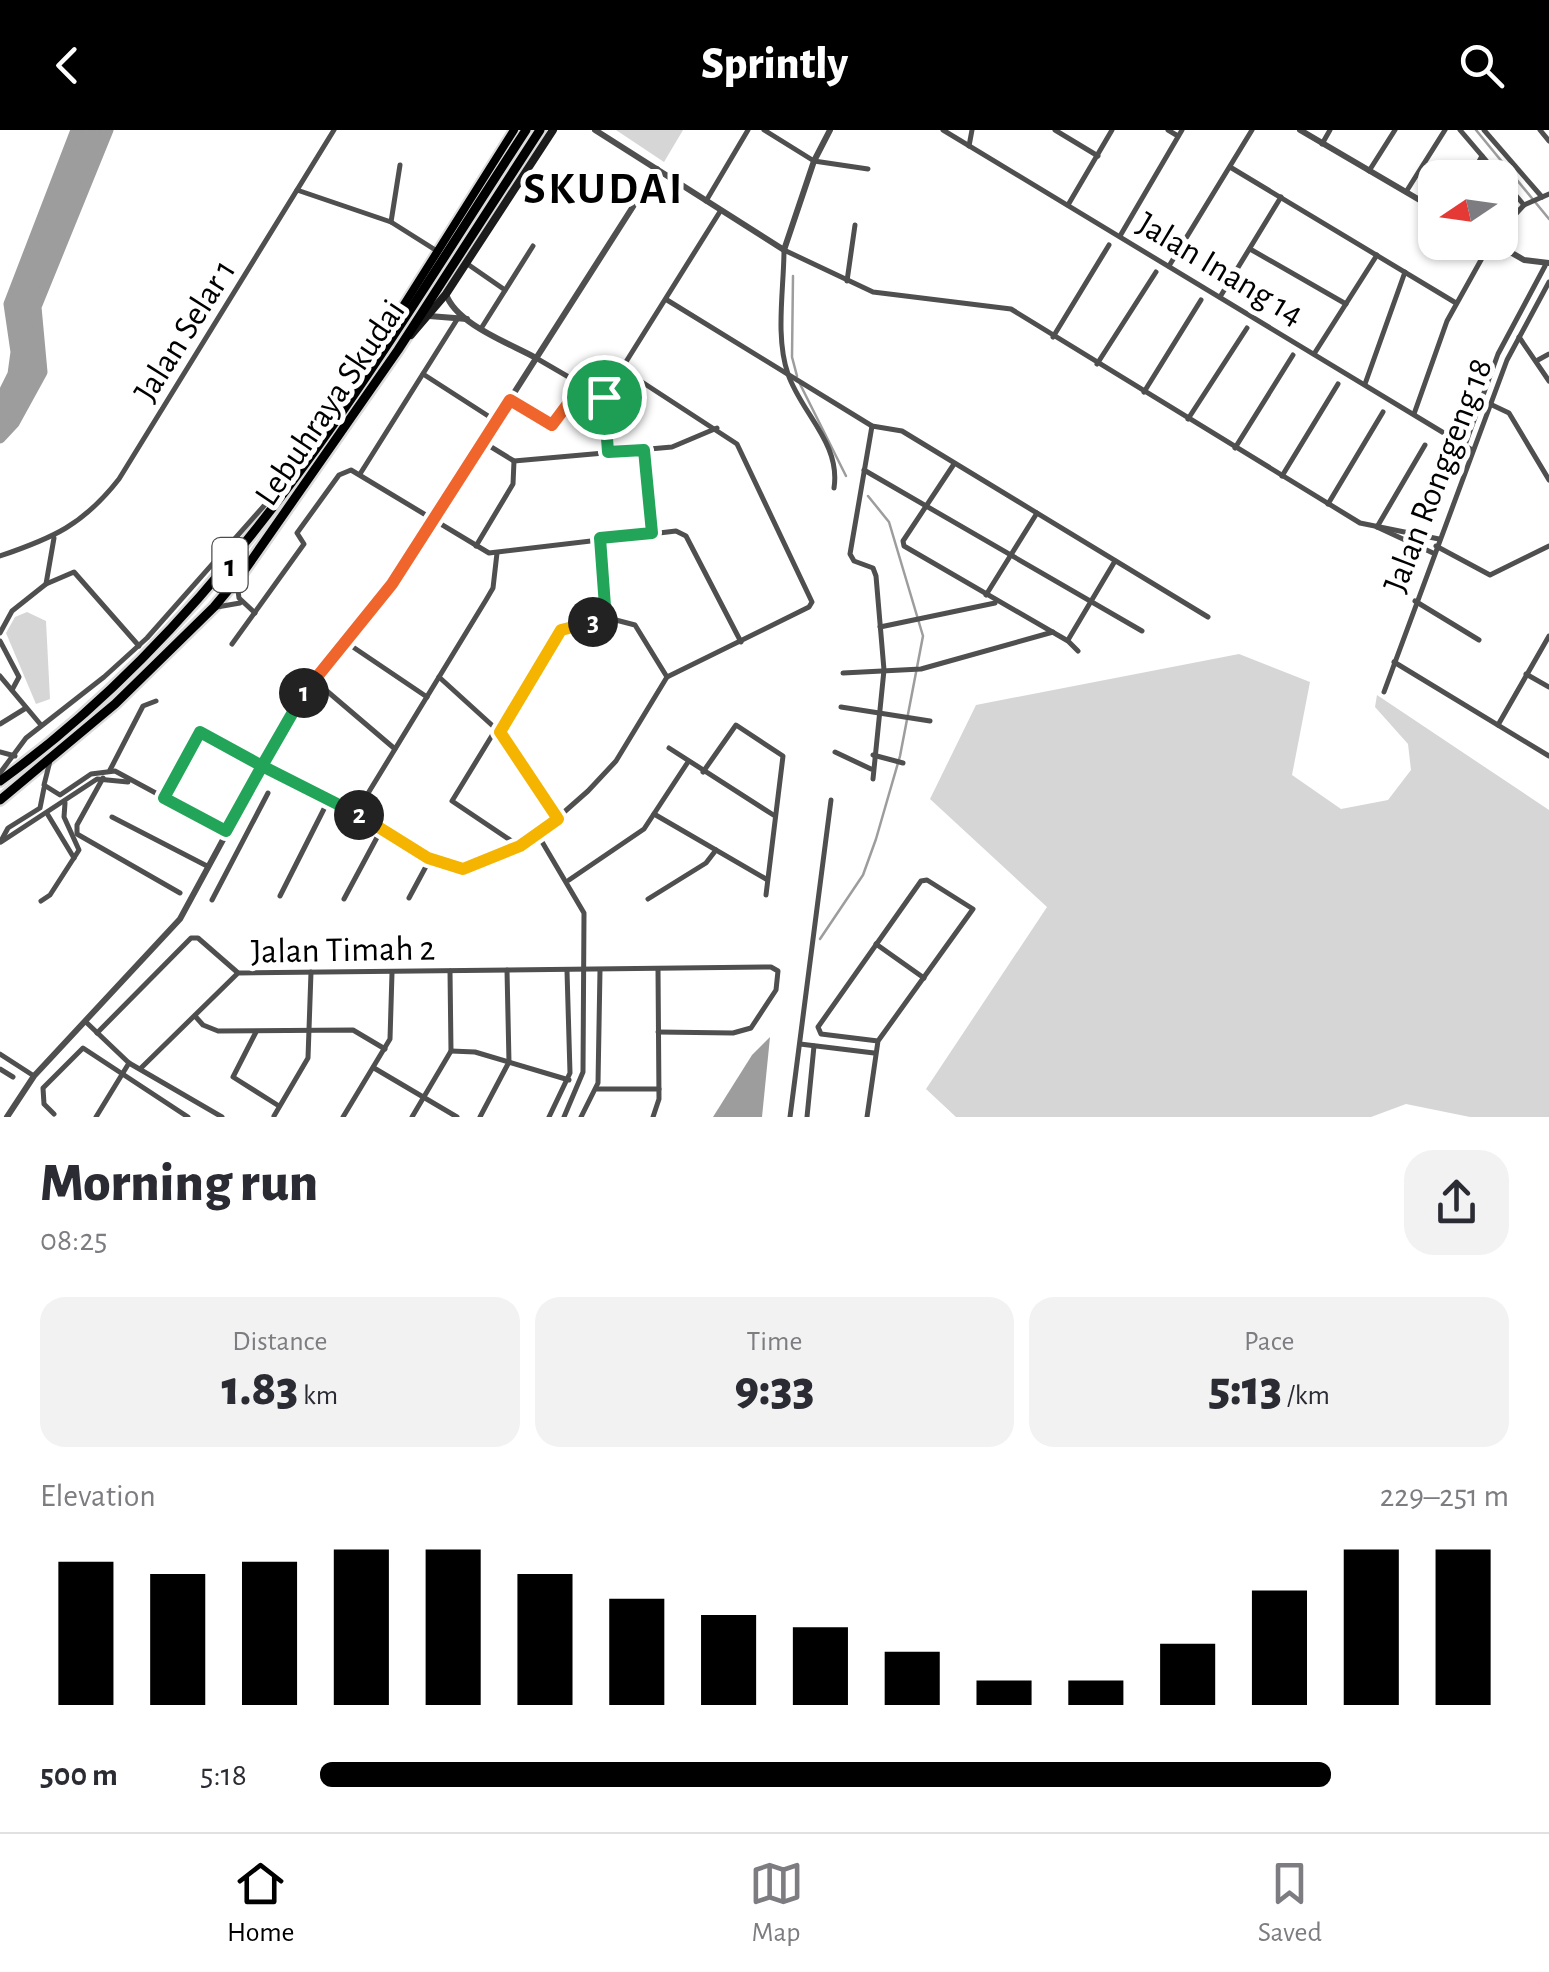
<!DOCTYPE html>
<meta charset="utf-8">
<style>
:root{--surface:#fff;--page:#f2f2f3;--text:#2b2b33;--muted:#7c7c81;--line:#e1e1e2;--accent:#000}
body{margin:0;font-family:"Alegreya Sans",sans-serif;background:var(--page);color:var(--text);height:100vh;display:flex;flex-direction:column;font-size:38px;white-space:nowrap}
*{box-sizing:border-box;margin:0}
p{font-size:32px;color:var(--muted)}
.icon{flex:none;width:55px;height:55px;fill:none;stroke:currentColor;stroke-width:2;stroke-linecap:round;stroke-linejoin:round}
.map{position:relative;height:987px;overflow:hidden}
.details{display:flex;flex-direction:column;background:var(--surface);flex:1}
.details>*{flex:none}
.needle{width:65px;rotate:257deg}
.fabs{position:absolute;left:1418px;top:30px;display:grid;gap:20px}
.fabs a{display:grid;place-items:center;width:100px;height:100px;border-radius:20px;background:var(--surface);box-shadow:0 2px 8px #0004;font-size:50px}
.pin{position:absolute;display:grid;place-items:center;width:85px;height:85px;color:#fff;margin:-42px;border:5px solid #fff;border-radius:50%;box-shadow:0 2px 10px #0007}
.km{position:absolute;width:50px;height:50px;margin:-25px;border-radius:50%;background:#222;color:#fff;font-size:28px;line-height:50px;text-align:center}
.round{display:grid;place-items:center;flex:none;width:105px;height:105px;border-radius:30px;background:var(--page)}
.overview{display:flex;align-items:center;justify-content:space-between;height:170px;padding:0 40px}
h1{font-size:55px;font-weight:800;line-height:75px}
.stats{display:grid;grid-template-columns:repeat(3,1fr);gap:15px;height:170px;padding:10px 40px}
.stats div{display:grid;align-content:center;border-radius:25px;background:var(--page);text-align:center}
.stats b{font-size:50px;font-weight:800}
.stats small{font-size:28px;font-weight:400}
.stats p{font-size:28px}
.chart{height:280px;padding:20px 40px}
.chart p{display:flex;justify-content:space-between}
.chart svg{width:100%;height:180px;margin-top:10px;stroke:var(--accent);stroke-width:6}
ul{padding:0 40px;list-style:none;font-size:32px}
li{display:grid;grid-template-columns:160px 120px 1fr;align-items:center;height:75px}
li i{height:25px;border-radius:12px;background:var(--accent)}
header{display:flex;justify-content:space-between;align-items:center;height:130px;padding:0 40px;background:var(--accent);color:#fff;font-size:45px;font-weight:800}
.tabs{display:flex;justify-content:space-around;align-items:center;height:140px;border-top:2px solid var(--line);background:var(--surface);font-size:28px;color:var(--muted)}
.tabs a{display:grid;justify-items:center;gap:5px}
.tabs .selected{color:var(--accent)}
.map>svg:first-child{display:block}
.green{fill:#d6d6d6}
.water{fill:#9d9d9d}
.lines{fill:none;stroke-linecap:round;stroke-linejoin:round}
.stream{stroke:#9d9d9d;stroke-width:2.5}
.river{stroke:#9d9d9d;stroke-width:11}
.primary-casing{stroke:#dbdbdb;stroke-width:12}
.trunk-casing{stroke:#dbdbdb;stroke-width:14}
.minor{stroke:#4f4f4f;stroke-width:5}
.tertiary{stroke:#4f4f4f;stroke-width:6}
.secondary{stroke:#1c1c1c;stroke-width:8}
.primary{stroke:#000;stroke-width:8}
.trunk{stroke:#000;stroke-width:9}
.split-1-casing{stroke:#fff;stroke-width:20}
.split-2-casing{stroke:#fff;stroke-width:20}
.split-3-casing{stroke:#fff;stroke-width:20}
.split-4-casing{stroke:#fff;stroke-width:20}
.split-1{stroke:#f0652b;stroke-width:12}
.split-2{stroke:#22a559;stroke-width:12}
.split-3{stroke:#f5b400;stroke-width:12}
.split-4{stroke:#22a559;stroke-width:12}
.labels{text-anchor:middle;stroke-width:10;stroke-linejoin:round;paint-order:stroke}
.shield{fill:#fff;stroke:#4c4c4c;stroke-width:2.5}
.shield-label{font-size:32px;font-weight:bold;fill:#000}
.street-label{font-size:35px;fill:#000;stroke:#fff}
.district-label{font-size:45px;font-weight:bold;letter-spacing:2.5px;fill:#000;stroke:#fff}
</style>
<header><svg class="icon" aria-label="back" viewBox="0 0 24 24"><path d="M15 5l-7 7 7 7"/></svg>Sprintly<svg class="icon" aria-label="search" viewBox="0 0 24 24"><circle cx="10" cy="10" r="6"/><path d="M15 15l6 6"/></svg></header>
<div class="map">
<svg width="1549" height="987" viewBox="0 0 1549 987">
<rect width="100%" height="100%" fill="#fff"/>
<g class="green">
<path d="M616 0H683L664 32Z"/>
<path d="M27 482 46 491 50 569 36 574 6 503 15 487Z"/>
<path d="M1239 524 1310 552 1292 645 1341 679 1388 670 1411 640 1408 614 1375 577 1377 565 1549 680V987H1470L1406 974 1371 987H956L926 959 1047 777 930 669 976 575Z"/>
</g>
<g class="water">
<path d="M76 0H108L36 177 42 242 14 293 0 308V270L13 244 16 222 9 174Z"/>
<path d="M770 907 762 987H713L752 925Z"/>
</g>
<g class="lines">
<g class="stream">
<path d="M1476 0 1549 89"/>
<path d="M793 146 792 227 797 246"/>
<path d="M800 254 846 346"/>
<path d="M820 809 863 745 876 709 900 626 923 506 889 392 868 366"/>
</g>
<g class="river">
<path d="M0 270 13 244 16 222 9 174 76 0"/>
<path d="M0 308 14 293 42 242 36 177 108 0"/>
</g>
<defs>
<path id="primary" d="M380 222 388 200 514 0"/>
<g id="trunk">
<path d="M0 651C232 484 373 235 526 0"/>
<path d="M0 670 115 574 214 477 244 441 398 220 540 0"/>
</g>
</defs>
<use href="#primary" class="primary-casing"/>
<use href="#trunk" class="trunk-casing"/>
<g class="minor">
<path d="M764 0 814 31 868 39"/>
<path d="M943 0 1472 320"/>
<path d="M1055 0 1098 26"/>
<path d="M1168 0 1178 6"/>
<path d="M1460 0 1524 75"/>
<path d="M1484 0 1542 67"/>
<path d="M1540 0 1549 11"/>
<path d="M1322 14 1330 0"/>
<path d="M969 16 972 0"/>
<path d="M1230 37 1456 173"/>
<path d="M1369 41 1395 0"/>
<path d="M1470 48 1482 26"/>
<path d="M297 60 391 92 437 121"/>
<path d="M1406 62 1445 0"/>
<path d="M706 71 748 0"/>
<path d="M1068 75 1112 0"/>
<path d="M391 92 400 35"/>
<path d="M1500 101 1524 75 1549 64"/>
<path d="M1120 106 1182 0"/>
<path d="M1250 119 1346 174"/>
<path d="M466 133 505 160"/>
<path d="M1169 136 1252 0"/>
<path d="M847 151 855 95"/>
<path d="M1220 167 1281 67"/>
<path d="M667 170 872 296 902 301 1208 487"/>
<path d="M482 197 533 116"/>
<path d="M1053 207 1109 115"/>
<path d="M1519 207 1549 251"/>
<path d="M1314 224 1377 125"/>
<path d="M536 228 603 267"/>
<path d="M1538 230 1549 224"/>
<path d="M1097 234 1156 142"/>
<path d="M423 244 496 291"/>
<path d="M1365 254 1405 142"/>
<path d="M1144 262 1201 170"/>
<path d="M510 270 557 294 582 255"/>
<path d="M1490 274 1509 283 1549 350"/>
<path d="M1414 284 1447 191 1491 112"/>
<path d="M1188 289 1247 198"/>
<path d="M872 296 850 424 854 431 873 438 876 446 884 540 873 649"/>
<path d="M483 312 514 331 672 317 717 298"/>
<path d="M1465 315 1498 224 1545 136"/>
<path d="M1235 318 1293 225"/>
<path d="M644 320 652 402"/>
<path d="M608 322 604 267 721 80"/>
<path d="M954 334 903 411 904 416 1068 511 1078 521"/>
<path d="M864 340 1142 501"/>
<path d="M360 344 458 188"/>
<path d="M1282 346 1338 254"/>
<path d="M834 358C841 313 801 283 788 244 775 207 784 158 784 120L873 162 1011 179 1360 393 1439 409"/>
<path d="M1328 374 1383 282"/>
<path d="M1377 397 1425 315"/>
<path d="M1377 397 1433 423"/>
<path d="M600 408 606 490"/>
<path d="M476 416 513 354 514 331"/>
<path d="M1436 416 1490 445 1549 416"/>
<path d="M0 426C53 408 83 395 119 349L334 0"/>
<path d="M237 453 239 468 255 483"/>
<path d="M46 454 74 442 139 516"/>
<path d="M986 465 1037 383"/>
<path d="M1415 471 1479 510"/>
<path d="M217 477 240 473"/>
<path d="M880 497 995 473"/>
<path d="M0 503 12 481 46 454 54 408"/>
<path d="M1068 510 1115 431"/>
<path d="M0 511 19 547 12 560"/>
<path d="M347 513 427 567"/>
<path d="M232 514 304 414 297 403 339 345 351 340 489 423 676 401 686 406 741 512"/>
<path d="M1394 532 1549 626"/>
<path d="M843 543 921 539 1053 502"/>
<path d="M1526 544 1549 557"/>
<path d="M0 546 41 595"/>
<path d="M439 547 505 607 558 689"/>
<path d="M314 550 395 619"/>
<path d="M1384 562 1507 230 1549 152"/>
<path d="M841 577 930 591"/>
<path d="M0 594 26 578"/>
<path d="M1498 595 1549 506"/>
<path d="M496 599 452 671 519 716"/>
<path d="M500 602 567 496 612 489 635 495 667 547"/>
<path d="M669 618 775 686"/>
<path d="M0 622 15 626"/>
<path d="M835 622 871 639"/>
<path d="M873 625 903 633"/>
<path d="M50 631 44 655 60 665 91 644 115 641 226 701"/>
<path d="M110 640 143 576 156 571"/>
<path d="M703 642 736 595 783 626 766 765"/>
<path d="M0 643 26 608 104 547 147 508 293 343"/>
<path d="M103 648 77 695V704L180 763"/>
<path d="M164 668 200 602C250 629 301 653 351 680 387 699 429 746 474 738L538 705 588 661 616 631 667 547 809 477 812 472 737 314 622 239"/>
<path d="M356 683 486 470 493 458 497 423"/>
<path d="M654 684 766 749"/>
<path d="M48 685 74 728"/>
<path d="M112 687 207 736"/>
<path d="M538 705 584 783 583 942 564 987"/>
<path d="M1 711 8 698 40 678 44 658"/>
<path d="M1 712 97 649 128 652"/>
<path d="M569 750 644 699 688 632"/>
<path d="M280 766 329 669"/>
<path d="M409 768 430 729"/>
<path d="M344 769 381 700"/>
<path d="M648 769 706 733 716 720"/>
<path d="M212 770 268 663"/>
<path d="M41 771 50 765 79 720 64 687 65 673"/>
<path d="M876 814 924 848"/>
<path d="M195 886 203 895 218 901 353 900 385 919"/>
<path d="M87 893 129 933 222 987"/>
<path d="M256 902 233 947 279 976"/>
<path d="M97 903 191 808H198L237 842"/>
<path d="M800 914 874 923"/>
<path d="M451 921 475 922 569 950"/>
<path d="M0 924 34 946"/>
<path d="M141 938 238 843 771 837 778 841 776 860 751 898 733 903 658 902"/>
<path d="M374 938 457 987"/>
<path d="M0 939 13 947"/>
<path d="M597 959H659"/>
<path d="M54 984 44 974 43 958 83 918 188 987"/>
<path d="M274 986 308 928 311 842"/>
<path d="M96 987 129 933"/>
<path d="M343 987 390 909 392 843"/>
<path d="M412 987 451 921 450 841"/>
<path d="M480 987 509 932 507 840"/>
<path d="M549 987 570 943 567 841"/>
<path d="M581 987 598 953 600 840"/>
<path d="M653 987 659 969 658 839"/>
<path d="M790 987 831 670"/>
<path d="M807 987 814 916"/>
<path d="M867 987 878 911 973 779 927 750 921 751 818 897 821 904 878 911"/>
</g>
<g class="tertiary">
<path d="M595 0 784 120 814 31 830 0"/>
<path d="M1300 0 1435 79"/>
<path d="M1493 112 1524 130 1549 133"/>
<path d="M446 164C456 194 509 213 536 228"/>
<path d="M429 186 467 189"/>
<path d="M7 987 34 946 180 789 300 568 392 454 657 39"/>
</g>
<path class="secondary" d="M411 205 446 164 553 0"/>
<use href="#primary" class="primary"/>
<use href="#trunk" class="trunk"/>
</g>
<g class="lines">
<defs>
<path id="split-1" d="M304 563 392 454 510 270 552 295 582 255 604 267"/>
<path id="split-2" d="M304 563 262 636 200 602 164 668 226 701 262 636 359 685"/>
<path id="split-3" d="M359 685 428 728 463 739 520 716 558 689 500 602 561 500 593 492"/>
<path id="split-4" d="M593 492 606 490 600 408 652 403 644 320 608 322 604 267"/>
</defs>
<use href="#split-1" class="split-1-casing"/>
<use href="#split-2" class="split-2-casing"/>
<use href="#split-3" class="split-3-casing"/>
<use href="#split-4" class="split-4-casing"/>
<use href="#split-1" class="split-1"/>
<use href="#split-2" class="split-2"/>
<use href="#split-3" class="split-3"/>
<use href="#split-4" class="split-4"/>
</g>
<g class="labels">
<rect class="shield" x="212.5" y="408" width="35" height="54" rx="8"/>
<g class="shield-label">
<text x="230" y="446">1</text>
</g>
<g class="street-label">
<text transform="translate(1221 138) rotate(31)" y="12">Jalan Inang 14</text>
<text transform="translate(184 200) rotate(-58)" y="12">Jalan Selar 1</text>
<text transform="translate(329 272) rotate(-56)" y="12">Lebuhraya Skudai</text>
<text transform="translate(1437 345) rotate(-69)" y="12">Jalan Ronggeng 18</text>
<text transform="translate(343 819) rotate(-1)" y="12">Jalan Timah 2</text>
</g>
<g class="district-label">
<text x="604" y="73">SKUDAI</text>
</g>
</g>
</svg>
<div class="fabs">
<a><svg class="needle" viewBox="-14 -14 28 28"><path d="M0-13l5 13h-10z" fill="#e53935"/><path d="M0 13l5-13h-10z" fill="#7c7c81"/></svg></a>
</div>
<div class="pin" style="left:604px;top:267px;background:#1e9e55"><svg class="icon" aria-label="arrive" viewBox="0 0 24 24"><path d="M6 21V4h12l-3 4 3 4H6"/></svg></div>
<b class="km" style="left:304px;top:563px">1</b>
<b class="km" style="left:359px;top:685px">2</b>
<b class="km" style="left:593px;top:492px">3</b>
</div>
<section class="details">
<div class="overview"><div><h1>Morning run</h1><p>08:25</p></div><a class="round"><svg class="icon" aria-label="share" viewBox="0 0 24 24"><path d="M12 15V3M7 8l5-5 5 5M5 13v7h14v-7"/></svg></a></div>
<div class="stats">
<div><p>Distance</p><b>1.83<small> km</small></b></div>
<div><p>Time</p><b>9:33</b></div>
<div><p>Pace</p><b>5:13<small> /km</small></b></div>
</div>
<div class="chart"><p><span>Elevation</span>229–251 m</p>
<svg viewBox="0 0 160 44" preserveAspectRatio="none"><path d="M5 44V9M15 44V12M25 44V9M35 44V6M45 44V6M55 44V12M65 44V18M75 44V22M85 44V25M95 44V31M105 44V38M115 44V38M125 44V29M135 44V16M145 44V6M155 44V6"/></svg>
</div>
<ul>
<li><b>500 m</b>5:18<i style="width:85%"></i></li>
</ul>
</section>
<nav class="tabs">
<a class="selected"><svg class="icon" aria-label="home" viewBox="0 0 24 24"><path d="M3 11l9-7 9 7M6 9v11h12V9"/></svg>Home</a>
<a><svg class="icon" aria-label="map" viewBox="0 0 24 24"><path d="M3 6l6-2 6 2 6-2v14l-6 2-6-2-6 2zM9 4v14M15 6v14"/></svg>Map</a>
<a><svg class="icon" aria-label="saved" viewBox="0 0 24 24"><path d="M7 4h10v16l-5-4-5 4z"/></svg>Saved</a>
</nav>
